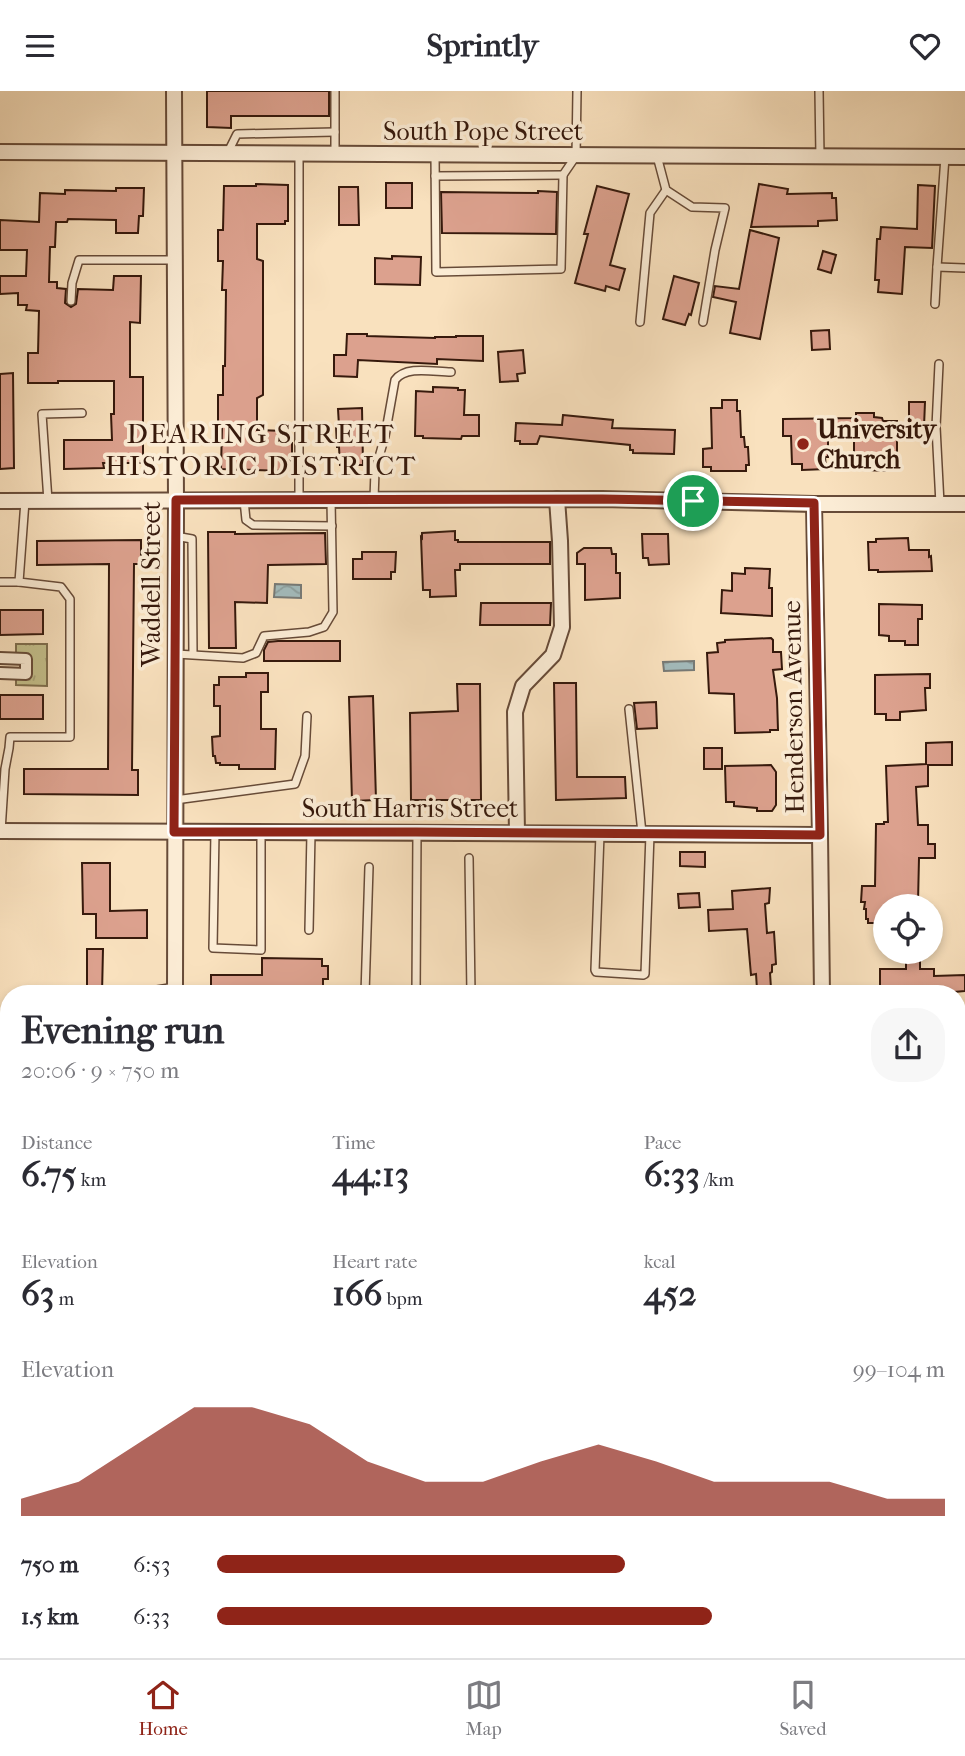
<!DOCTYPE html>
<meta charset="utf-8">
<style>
:root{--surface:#fff;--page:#f7f7f7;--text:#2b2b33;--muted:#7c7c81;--line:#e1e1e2;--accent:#8f2418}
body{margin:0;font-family:"IM FELL French Canon",serif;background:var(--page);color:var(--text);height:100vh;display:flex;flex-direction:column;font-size:26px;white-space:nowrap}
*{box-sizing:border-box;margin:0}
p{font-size:23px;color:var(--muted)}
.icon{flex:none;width:38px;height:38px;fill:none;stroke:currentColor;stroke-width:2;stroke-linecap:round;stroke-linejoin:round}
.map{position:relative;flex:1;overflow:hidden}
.sheet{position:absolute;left:0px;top:894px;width:966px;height:674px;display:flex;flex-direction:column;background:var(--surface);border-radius:28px 28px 0 0;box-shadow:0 4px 10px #0003}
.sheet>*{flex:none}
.controls{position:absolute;left:873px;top:803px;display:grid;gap:14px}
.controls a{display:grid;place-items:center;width:70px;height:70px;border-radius:50%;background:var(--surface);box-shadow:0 4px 10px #0003;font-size:35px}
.pin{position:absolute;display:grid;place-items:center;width:60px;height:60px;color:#fff;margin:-30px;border:4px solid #fff;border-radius:50%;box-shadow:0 2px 7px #0007}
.round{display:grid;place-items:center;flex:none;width:74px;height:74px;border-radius:28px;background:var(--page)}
.headline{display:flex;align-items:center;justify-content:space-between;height:119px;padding:0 21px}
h1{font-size:38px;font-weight:800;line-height:52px}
.stats{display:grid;grid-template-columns:repeat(3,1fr);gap:10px;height:119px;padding:7px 21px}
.stats div{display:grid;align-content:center}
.stats b{font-size:35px;font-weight:800}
.stats small{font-size:19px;font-weight:400}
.stats p{font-size:19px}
.chart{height:196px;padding:14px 21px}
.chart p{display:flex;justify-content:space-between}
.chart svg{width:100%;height:126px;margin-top:7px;fill:var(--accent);opacity:.7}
ul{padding:0 21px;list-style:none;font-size:23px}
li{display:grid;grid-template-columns:112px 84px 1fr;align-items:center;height:52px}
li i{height:18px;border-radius:9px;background:var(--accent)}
header{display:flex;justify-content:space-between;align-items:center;height:91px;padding:0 21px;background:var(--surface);font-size:32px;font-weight:800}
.tabs{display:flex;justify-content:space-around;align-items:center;height:98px;border-top:2px solid var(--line);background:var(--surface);font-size:19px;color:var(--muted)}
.tabs a{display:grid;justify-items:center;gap:4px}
.tabs .active{color:var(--accent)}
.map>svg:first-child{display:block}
.grass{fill:url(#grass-tufts);stroke:#7e6d4c;stroke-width:2}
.water{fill:url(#water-waves);stroke:#777a76;stroke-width:2}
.building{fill:#dca18e;stroke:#36190c;stroke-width:2}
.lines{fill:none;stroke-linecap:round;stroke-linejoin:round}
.service-casing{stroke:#674b38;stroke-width:10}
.pedestrian-casing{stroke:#674b38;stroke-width:14}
.minor-casing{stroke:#674b38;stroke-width:18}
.secondary-casing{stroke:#36190c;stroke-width:24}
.service{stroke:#fbecd5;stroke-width:7}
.pedestrian{stroke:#fbecd5;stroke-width:10}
.minor{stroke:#fbecd5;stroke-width:14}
.secondary{stroke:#fbecd5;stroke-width:21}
.route-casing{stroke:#fff;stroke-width:14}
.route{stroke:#8f2418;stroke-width:9}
.poi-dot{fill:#8f2418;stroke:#fbecd5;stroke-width:2.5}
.labels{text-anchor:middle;stroke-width:7;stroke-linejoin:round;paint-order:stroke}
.street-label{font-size:26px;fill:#36190c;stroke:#fbecd5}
.poi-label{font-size:26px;font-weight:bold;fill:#36190c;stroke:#fbecd5;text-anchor:start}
.neighbourhood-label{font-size:28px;letter-spacing:2px;fill:#36190c;stroke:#fbecd5}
</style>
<header><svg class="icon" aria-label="menu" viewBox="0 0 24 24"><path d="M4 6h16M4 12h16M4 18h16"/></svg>Sprintly<svg class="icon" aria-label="heart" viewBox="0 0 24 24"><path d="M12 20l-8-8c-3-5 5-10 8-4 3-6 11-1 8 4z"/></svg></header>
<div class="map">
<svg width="965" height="1567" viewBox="0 0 965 1567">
<defs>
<pattern id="grass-tufts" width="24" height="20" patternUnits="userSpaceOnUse" patternTransform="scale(1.75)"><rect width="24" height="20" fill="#c5c18c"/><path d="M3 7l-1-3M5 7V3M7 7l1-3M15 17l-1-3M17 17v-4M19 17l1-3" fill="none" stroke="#aaa578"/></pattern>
<pattern id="water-waves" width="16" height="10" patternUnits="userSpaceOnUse" patternTransform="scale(1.75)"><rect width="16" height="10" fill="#a3bbbc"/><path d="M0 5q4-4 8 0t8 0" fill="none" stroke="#8da0a0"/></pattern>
</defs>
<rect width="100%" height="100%" fill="#f9e1be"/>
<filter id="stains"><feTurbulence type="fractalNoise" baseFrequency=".00286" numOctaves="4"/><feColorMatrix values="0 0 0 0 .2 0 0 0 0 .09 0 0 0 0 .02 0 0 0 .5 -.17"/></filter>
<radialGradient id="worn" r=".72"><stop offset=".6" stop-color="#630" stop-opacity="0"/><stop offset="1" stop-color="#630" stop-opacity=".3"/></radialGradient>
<g class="grass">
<path d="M16 553H47V595L16 594V582H26V568L16 567Z"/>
<path d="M377 1559H453V1567H371Z"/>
</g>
<g class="water">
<path d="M275 493 301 494V507L274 506Z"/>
<path d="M694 570V579L664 580 663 571Z"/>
</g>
<g class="building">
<path d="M207 0H329V25H231V37L207 36Z"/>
<rect x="386" y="92" width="26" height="25"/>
<path d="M256 93 288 94V130H285V133H257V168L263 170V304L257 307V339L285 340V352H292V370L287 369 286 380 221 378 222 336H218V304H223V275H225L226 199H222L223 170H218V139H223L224 95H256Z"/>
<path d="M759 93 788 98 787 103 832 102V107H836L837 129 818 130V135L751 136Z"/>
<path d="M918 94 935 95 932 157 905 156 902 203 878 201 879 189H875L877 148H880L881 136 917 138Z"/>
<path d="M597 95 629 103 610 174 625 178 619 199 606 195 605 200 575 192 588 143H584Z"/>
<path d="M339 96H358L359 134H339Z"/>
<path d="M116 97H144L143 125H139L138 142H116V129L68 128 67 131H56L55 156H50L49 191H57V197L66 198 65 212 71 216 76 213 78 198 113 199 114 185H141L140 232 130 231V286H143V372H103L104 377 64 378V349H112L111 323H114V290H58V292H28V262H38L39 220 26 219 27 214H18V202L0 203V185H26L27 159H0V129L39 131 40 102 65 103V99L116 100Z"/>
<path d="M538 100 557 101 556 143 442 142 441 101 538 102Z"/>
<path d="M750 139 779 147 760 248 730 242 736 211 713 206 715 195 739 198Z"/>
<path d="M823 160 836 164 831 182 818 178Z"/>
<path d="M392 165 421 166 420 194 375 193V167L392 168Z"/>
<path d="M674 185 699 192 691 224 689 223 685 234 663 228Z"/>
<path d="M829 239 830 258 812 259 811 240Z"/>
<path d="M347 243H367V245L435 247V246H456V245H483V270L437 268V273L358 269 357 286 334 285V264H346Z"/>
<path d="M523 259 525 282 517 283 518 290 500 291 498 261Z"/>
<path d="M13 282 14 377 0 378V283Z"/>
<path d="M433 296 458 297V299H465L464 324H479V345H462L461 348 423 347V345H415L416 300 433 301Z"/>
<path d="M722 309H737V320H740L741 346H744L745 356H748L749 374H746V380H711V376H703V358L712 357 711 317H722Z"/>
<path d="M909 311H925L924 336H909Z"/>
<path d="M362 317 363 374H340L339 356H337L336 335H339L338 318Z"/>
<path d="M856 322H874V326L882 327 883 330H897V366H894L893 380 862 379V368H854V344L828 345V366H825L826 378 802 379V373H792L791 345H783V328L856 327Z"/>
<path d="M563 324 613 329 612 337 675 339 674 363 633 362V359H630V354L540 345 537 353H520V350H515L516 332 562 334Z"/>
<path d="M455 440V449H458V451H550V473H460V479H455L456 505 430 506V499H423L421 446 422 447V442Z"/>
<path d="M208 441H235V443L325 442 326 473 268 474 267 512 235 511 236 557H209Z"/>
<path d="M642 443H668L669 473 649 474 648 467H643Z"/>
<path d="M908 447 909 459H929V466L931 465 932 480 878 481V479H869L868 451H876V448Z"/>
<path d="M141 449V473H134L132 679H138V704L24 703V678H108L109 473 37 474V450Z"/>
<path d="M584 457H611L612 463H616V482H620V507L585 509V473H577V462Z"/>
<path d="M362 461H396L395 481H391V488H353V468H362Z"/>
<path d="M745 477 770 478 769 497H772V525L721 522 722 499 732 500V482L745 483Z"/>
<path d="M481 512H551L550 534H480Z"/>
<path d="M879 513 922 514V528H918V554H905V550H889V545L879 544Z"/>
<path d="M0 519H43V543L0 544Z"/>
<path d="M771 547 773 549V561H781L782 578 773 579 777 607 778 639H770V641L735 642 734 603 709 602 707 562 718 561 717 552 725 551V549Z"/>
<path d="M278 550H340V570H264V559L268 551Z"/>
<path d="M246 582H268V601H261V638H276L275 678H239V674H220V672H216L215 665H213L212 646 220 645V615H214V594H219V586H246Z"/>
<path d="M930 583V597H925L926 619 900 621V629H886V623H875V584Z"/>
<path d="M554 592H576L577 686H625L626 707 556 709Z"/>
<path d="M457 593H480L481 709H411L410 622 458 620Z"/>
<rect x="0" y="604" width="43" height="24"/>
<path d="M373 605 376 709 352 710 349 606Z"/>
<path d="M656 611 657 637 637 638 634 612Z"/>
<path d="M952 651V674H928V695L916 696 918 734H928V753H935V767H919L918 812H916V816H886V832H868V828H866V818H864L865 811H861L862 795H875L876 733H884V731H888L886 675 926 673V652Z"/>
<rect x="704" y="657" width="18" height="21"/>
<path d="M771 674 776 681V714L772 720H757V717L734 715V711H726L725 675Z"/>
<path d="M680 761H705V776L680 775Z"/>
<path d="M82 772H110V820L147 819V847H96V823H83Z"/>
<path d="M770 797 769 812 765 813 767 842 774 841 776 873 772 874V881L770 882 771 897 757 898 756 883 751 884 747 838 709 840 708 819 733 818 732 800Z"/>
<path d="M699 802 700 816 679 817 678 803Z"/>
<path d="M87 858H103L102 903H87Z"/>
<path d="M262 867 322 868V875H328V888H323V901H299V903H211V884H262Z"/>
<path d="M906 869H920V878H934V885L965 884V900L932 903H880V878H906Z"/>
</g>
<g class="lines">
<defs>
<g id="service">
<path d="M819 0 820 65"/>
<path d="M227 63 237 43 335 41"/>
<path d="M299 63V409"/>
<path d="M335 63V0"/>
<path d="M435 64 436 181 561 178 563 84 576 65 577 0"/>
<path d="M657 65 666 99 692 116 725 117 715 159 703 231"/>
<path d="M435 85 563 84"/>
<path d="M937 176 965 177"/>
<path d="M71 210 72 192 79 169H175"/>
<path d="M935 213 937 176 945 66"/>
<path d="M640 231 650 122 666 99"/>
<path d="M939 273 936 336 940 413"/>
<path d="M374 408 375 380 385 345 395 289C406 274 434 281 451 281"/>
<path d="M244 409 246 429 253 434 332 435"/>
<path d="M48 410 42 323 82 322"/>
<path d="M175 445 192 448 193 563"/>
<path d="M0 491H19"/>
<path d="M176 563 243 567 256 562 264 545 309 541 324 536 333 521 331 409"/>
<path d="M629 618 642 742"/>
<path d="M175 709 295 693 305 665 307 625"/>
<path d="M1 740 5 678 9 657 10 646H70V508L61 496 19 491 25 410"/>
<path d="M215 741 213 857 261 859V742"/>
<path d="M600 743 595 879 596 881 643 884 645 883 650 743"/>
<path d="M469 767 471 903"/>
<path d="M309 839 311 742"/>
<path d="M151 903V900L175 896"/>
<path d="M365 903 369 776"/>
<path d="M416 903 417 741"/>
<path d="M0 928 7 964 6 996 9 1046"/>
<path d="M957 1104 965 1106"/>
<path d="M957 1128 965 1130"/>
<path d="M957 1290 965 1269"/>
<path d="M0 1308H9"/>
<path d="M957 1326 965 1306"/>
<path d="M0 1358H9"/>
<path d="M957 1515 965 1494"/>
<path d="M0 1545 2 1538 9 1528"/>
<path d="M241 1559 250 1567"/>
<path d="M627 1559 646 1567"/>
<path d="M836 1559 845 1567"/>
<path d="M75 1567 76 1559"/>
<path d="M344 1567 352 1559"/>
<path d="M851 1567 854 1559"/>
<path d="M867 1567 869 1559"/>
<path d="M939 1567 942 1559"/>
</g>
<path id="pedestrian" d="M0 567 26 568V583L0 582"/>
<g id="minor">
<path d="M174 0 176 409 175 903"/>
<path d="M0 61 965 66"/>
<path d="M0 410 602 408 814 413H965"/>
<path d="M814 413 820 744 822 903"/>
<path d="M0 740C273 741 547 742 820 744"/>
<path d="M517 742 515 621 523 595 553 564 562 536 560 450 557 408"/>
<path d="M0 1414 9 1413"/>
</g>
<g id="secondary">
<path d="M0 1077H9"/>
<path d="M957 1250 965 1253"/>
</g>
</defs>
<use href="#service" class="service-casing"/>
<use href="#pedestrian" class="pedestrian-casing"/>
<use href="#minor" class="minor-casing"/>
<use href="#secondary" class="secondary-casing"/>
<use href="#service" class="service"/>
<use href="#pedestrian" class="pedestrian"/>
<use href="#minor" class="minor"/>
<use href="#secondary" class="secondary"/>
</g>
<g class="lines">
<defs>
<path id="route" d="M602 408 814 412 820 744 416 741H174L176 409Z"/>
</defs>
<use href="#route" class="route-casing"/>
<use href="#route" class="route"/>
</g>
<circle class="poi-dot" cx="803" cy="353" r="7"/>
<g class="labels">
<g class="street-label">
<text x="483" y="49">South Pope Street</text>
<text transform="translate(151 493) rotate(-90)" y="9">Waddell Street</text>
<text transform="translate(793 616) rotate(-91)" y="9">Henderson Avenue</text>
<text x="410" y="726">South Harris Street</text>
</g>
<g class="poi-label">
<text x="817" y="347">University<tspan x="817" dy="30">Church</tspan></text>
</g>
<g class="neighbourhood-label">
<text x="261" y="352">DEARING STREET<tspan x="261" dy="32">HISTORIC DISTRICT</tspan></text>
</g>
</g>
<rect width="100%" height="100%" filter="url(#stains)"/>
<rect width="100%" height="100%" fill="url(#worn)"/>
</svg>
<div class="controls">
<a><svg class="icon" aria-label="locate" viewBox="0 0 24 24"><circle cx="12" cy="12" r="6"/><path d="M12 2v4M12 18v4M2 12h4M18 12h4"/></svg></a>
</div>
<div class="pin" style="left:693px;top:410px;background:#1e9e55"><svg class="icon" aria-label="arrive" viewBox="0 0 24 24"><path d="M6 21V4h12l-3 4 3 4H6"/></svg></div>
<section class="sheet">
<div class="headline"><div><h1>Evening run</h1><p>20:06 · 9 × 750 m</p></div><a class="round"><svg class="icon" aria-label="share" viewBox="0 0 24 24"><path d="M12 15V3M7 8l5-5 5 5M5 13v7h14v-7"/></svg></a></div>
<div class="stats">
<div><p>Distance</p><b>6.75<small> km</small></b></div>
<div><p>Time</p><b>44:13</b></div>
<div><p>Pace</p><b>6:33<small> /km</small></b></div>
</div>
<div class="stats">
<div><p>Elevation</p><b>63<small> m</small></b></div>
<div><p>Heart rate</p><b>166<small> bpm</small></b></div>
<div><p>kcal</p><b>452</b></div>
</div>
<div class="chart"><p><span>Elevation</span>99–104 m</p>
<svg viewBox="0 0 160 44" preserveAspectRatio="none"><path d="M0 44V38L10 32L20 19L30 6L40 6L50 12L60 25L70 32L80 32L90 25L100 19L110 25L120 32L130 32L140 32L150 38L160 38V44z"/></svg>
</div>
<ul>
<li><b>750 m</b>6:53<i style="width:56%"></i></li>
<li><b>1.5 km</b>6:33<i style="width:68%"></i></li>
</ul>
</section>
</div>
<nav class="tabs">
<a class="active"><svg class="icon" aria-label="home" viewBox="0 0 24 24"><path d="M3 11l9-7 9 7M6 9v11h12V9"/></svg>Home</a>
<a><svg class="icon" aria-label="map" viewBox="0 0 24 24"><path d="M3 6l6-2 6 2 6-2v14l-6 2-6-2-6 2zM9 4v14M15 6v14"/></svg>Map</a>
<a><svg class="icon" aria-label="saved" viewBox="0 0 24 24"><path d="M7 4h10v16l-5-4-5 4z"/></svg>Saved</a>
</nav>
